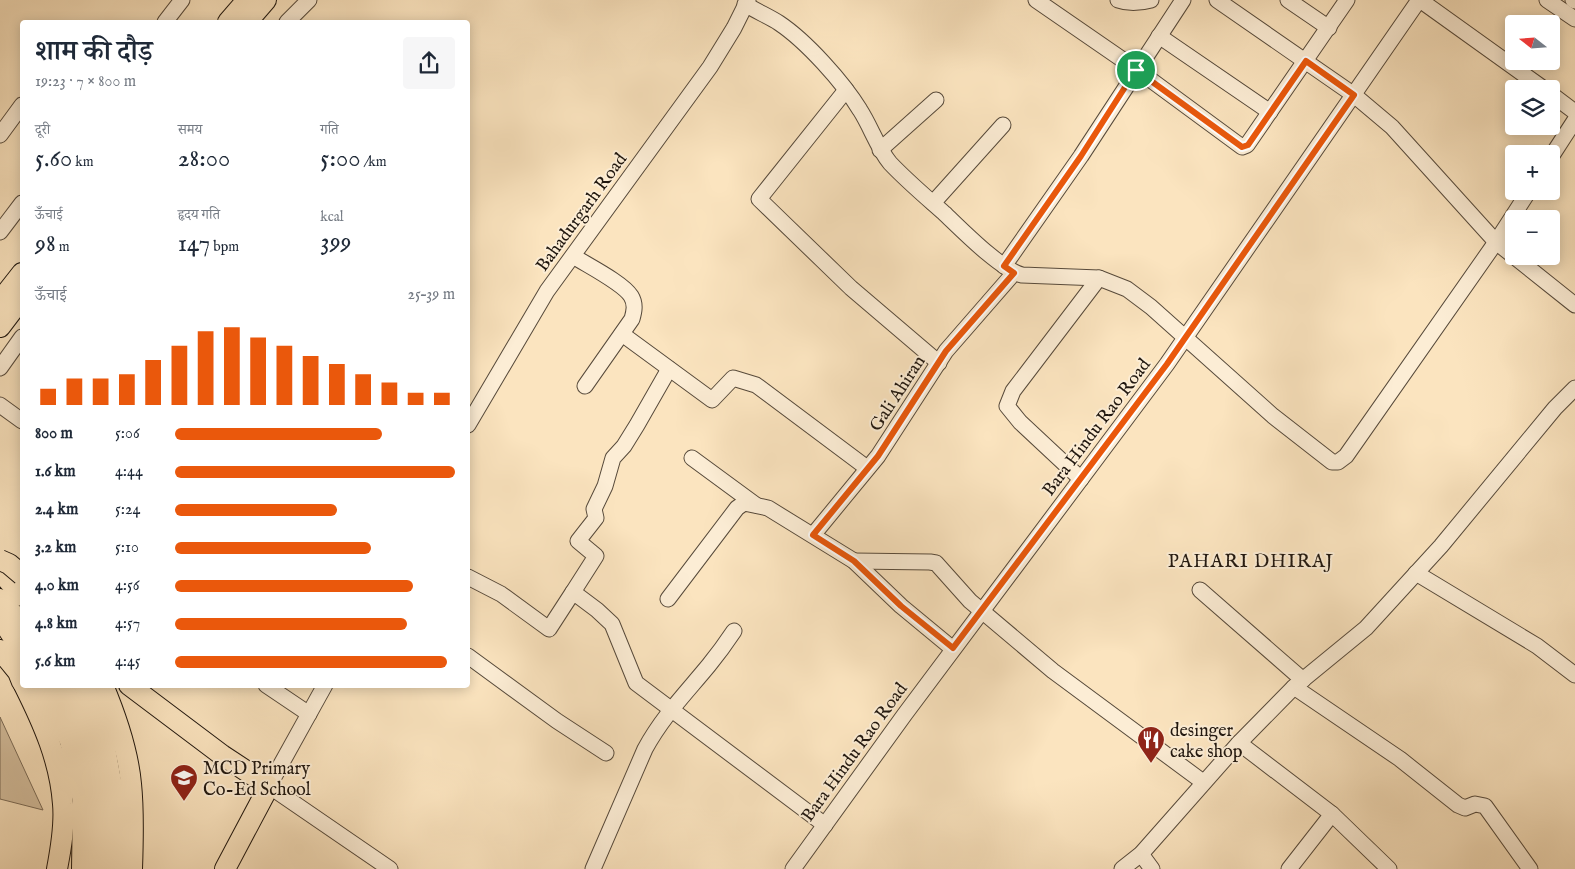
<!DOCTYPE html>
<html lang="hi">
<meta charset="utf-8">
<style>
:root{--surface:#fff;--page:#f6f6f7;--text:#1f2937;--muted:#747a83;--accent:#ea580c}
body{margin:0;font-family:"IM FELL English","Noto Serif Devanagari",serif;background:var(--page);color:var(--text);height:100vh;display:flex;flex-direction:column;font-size:19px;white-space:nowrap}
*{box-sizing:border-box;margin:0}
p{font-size:16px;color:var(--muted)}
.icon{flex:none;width:28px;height:28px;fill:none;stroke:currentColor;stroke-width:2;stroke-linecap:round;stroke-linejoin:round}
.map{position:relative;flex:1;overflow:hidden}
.drawer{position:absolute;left:20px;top:20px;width:450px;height:668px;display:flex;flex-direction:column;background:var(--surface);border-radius:5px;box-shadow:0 2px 12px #0003}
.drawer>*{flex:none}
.needle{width:32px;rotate:287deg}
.tools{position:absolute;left:1505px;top:15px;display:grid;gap:10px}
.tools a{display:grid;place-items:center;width:55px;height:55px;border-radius:5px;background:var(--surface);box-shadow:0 2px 12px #0003;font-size:25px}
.pin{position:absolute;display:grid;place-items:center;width:42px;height:42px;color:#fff;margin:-21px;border:2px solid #fff;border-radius:50%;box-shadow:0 1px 5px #0007}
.round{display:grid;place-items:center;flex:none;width:52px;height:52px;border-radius:5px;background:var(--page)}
.headline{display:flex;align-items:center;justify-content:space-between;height:85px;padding:0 15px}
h1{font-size:28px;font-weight:600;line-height:38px}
.figures{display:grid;grid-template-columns:repeat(3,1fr);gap:8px;height:85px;padding:5px 15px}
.figures div{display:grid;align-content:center}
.figures b{font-size:25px;font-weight:600}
.figures small{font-size:14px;font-weight:400}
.figures p{font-size:14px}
.chart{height:140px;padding:10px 15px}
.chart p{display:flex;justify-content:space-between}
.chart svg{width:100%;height:90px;margin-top:5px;stroke:var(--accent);stroke-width:6}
ul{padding:0 15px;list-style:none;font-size:16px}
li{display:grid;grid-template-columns:80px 60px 1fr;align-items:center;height:38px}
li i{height:12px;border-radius:6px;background:var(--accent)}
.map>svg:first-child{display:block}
.green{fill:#d6c1a1;stroke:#7b6c58}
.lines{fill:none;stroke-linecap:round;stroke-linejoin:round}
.minor-casing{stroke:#574a3b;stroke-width:17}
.major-casing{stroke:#20170f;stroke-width:22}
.minor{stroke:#fcedd5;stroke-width:15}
.major{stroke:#fbe4bf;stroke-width:20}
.major-bridge-casing{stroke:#20170f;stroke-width:22;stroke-linecap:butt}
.major-bridge{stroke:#fbe4bf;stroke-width:20}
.route-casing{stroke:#fff;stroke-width:10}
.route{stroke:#ea580c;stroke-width:6}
.labels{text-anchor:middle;stroke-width:4;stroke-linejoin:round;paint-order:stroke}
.street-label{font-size:18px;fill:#20170f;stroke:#fcedd5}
.poi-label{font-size:18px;fill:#20170f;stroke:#fcedd5;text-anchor:start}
.neighbourhood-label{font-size:19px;letter-spacing:1px;fill:#20170f;stroke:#fcedd5}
</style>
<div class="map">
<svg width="1575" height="869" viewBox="0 0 1575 869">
<rect width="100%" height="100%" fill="#fbe4bf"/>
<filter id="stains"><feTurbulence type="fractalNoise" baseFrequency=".004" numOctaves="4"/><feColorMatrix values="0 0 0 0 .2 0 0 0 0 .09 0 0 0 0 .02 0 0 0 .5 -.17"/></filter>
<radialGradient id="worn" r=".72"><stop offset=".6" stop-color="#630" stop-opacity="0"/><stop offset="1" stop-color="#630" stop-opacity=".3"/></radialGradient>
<path class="green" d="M0 717 43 810 0 799Z"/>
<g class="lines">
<defs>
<g id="minor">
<path d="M1036 0 1136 69 1242 147 1247 145 1347 0"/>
<path d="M1118 0C1129 4 1140 3 1151 0"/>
<path d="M1217 0 1354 95 1392 127 1496 242 1575 305"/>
<path d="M1288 0 1329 28"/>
<path d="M1420 0 1544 89"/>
<path d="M1547 0 1575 19"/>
<path d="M1573 0 1575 1"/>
<path d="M745 4C756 11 768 16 779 23 806 41 843 82 860 110 871 127 877 147 890 163 907 181 926 197 944 213 962 230 1000 269 1022 275L1099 278 1127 289 1151 307 1273 416 1332 462H1338L1346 456 1496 242 1529 191"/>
<path d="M165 22 182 0"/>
<path d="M287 22 309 0"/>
<path d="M1159 36 1270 112"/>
<path d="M846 90 759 199 851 288 939 363"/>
<path d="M1551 94 1575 112"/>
<path d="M0 135 22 105"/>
<path d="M880 150 936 100"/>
<path d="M1551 157 1575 120"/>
<path d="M933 203 1003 125"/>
<path d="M0 232 22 203"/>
<path d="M573 256C587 265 623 283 631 296 636 304 634 312 632 319L585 386"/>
<path d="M1004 266 1081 156 1183 0"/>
<path d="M622 334 712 400 733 378 756 385 867 468"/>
<path d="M0 368 22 337"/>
<path d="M0 405 22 421"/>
<path d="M468 425 547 291 710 67 734 28 748 0"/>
<path d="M692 458 756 505"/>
<path d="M1081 479 1020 422 1007 406 1013 391 1099 278"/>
<path d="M813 535 878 456 946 351 1014 273"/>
<path d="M854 561 930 562 936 563 970 601 1053 671 1203 782"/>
<path d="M1416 573 1537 646 1575 675"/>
<path d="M468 577 501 594 549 629 573 592 597 610 612 624 636 683 825 825"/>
<path d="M1200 590 1303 680"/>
<path d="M573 592 596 556 578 541 596 518 594 509 605 486 613 458 624 446 637 425 669 369"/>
<path d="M668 599 737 508 744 503 768 508 854 561 901 606 953 649"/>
<path d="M468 656 557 721 606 753"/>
<path d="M266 685 309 714"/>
<path d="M325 685 269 786 390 869"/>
<path d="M1294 687 1400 759 1458 805 1465 808 1475 804 1485 806 1530 869"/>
<path d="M1239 743 1332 814 1289 869"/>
<path d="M1332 814 1389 869"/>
<path d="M1141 854 1152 869"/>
<path d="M593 869 645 749C663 716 686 693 709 665 718 654 726 643 734 631"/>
<path d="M793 869 905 714 1167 364 1419 0"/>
<path d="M1122 869 1141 854 1239 743 1294 687 1366 628 1441 546 1555 408 1575 388"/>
</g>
<g id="major">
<path d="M228 22 247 0"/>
<path d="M247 22 266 0"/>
<path d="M0 301 22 273"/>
<path d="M0 327 22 298"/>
<path d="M0 571 22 596"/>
<path d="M0 599 22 624"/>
<path d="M0 617 22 651"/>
<path d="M0 650 18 672 22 682"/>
<path d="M24 685C43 723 60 761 63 804 65 825 61 848 57 869"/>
<path d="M43 685 70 741 83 801 82 869"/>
<path d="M63 685 88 745 98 813 99 869"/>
<path d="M84 685 103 737 116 808 115 869"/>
<path d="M103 685C116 716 128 750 131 784 134 812 133 841 132 869"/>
<path d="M129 685 222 755 269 786 225 869"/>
</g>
</defs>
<use href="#minor" class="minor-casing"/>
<use href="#major" class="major-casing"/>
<use href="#minor" class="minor"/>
<use href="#major" class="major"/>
<defs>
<path id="major-bridge" d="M0 560 9 564 22 575"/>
</defs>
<use href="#major-bridge" class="major-bridge-casing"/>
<use href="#major-bridge" class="major-bridge"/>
</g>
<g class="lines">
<defs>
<path id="route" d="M1306 61 1354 95 1167 364 953 648 901 606 854 561 813 535 878 456 946 351 1014 273 1004 266 1081 156 1136 70 1242 147 1248 145Z"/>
</defs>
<use href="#route" class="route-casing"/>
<use href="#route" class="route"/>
</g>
<defs>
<symbol id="restaurant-pin" viewBox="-11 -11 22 30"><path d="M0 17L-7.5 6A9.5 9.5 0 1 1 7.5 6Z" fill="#8f2418" stroke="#fcedd5"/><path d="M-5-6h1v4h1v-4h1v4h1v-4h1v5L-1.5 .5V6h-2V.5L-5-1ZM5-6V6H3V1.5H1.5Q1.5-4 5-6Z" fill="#fff"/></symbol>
<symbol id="school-pin" viewBox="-11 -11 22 30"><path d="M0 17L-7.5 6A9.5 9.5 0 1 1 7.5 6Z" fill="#8f2418" stroke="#fcedd5"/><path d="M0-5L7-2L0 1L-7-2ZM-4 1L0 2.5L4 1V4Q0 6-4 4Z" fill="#fff"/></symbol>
</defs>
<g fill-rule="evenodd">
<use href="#restaurant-pin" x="1135" y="724" width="32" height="43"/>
<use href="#school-pin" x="168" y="762" width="32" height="43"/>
</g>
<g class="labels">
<g class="street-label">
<text transform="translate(581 212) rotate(-54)" y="6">Bahadurgarh Road</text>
<text transform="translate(897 393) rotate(-57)" y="6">Gali Ahiran</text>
<text transform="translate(1096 427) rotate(-53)" y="6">Bara Hindu Rao Road</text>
<text transform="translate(854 752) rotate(-54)" y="6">Bara Hindu Rao Road</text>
</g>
<g class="poi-label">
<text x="1170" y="736">desinger<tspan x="1170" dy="21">cake shop</tspan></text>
<text x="203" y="774">MCD Primary<tspan x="203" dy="21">Co-Ed School</tspan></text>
</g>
<g class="neighbourhood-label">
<text x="1251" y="567">PAHARI DHIRAJ</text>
</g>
</g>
<rect width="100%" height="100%" filter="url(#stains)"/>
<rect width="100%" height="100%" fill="url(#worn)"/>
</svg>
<div class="tools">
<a><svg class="needle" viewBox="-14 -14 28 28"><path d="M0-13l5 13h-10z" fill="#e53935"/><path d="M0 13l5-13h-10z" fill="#747a83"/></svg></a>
<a><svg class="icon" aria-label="layers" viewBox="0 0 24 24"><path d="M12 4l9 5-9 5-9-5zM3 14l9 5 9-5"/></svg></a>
<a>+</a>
<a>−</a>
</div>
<div class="pin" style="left:1136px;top:70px;background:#1e9e55"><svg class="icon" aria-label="arrive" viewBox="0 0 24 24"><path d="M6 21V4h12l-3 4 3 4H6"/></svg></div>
<section class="drawer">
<div class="headline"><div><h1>शाम की दौड़</h1><p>19:23 · 7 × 800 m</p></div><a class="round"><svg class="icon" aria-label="share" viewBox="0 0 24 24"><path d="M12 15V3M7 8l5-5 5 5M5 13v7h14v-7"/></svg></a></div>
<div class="figures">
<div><p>दूरी</p><b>5.60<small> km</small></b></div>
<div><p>समय</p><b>28:00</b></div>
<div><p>गति</p><b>5:00<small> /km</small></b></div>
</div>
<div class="figures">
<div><p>ऊँचाई</p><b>98<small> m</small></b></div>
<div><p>हृदय गति</p><b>147<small> bpm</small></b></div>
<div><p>kcal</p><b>399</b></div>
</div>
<div class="chart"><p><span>ऊँचाई</span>25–39 m</p>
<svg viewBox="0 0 160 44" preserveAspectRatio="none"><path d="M5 44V36M15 44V31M25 44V31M35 44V29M45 44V22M55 44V15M65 44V8M75 44V6M85 44V11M95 44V15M105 44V20M115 44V24M125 44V29M135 44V33M145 44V38M155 44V38"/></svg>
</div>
<ul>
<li><b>800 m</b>5:06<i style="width:74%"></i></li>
<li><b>1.6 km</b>4:44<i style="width:100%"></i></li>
<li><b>2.4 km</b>5:24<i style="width:58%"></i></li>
<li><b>3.2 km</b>5:10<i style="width:70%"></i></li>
<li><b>4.0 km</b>4:56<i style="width:85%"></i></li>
<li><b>4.8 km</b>4:57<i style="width:83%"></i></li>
<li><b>5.6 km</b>4:45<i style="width:97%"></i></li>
</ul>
</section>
</div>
